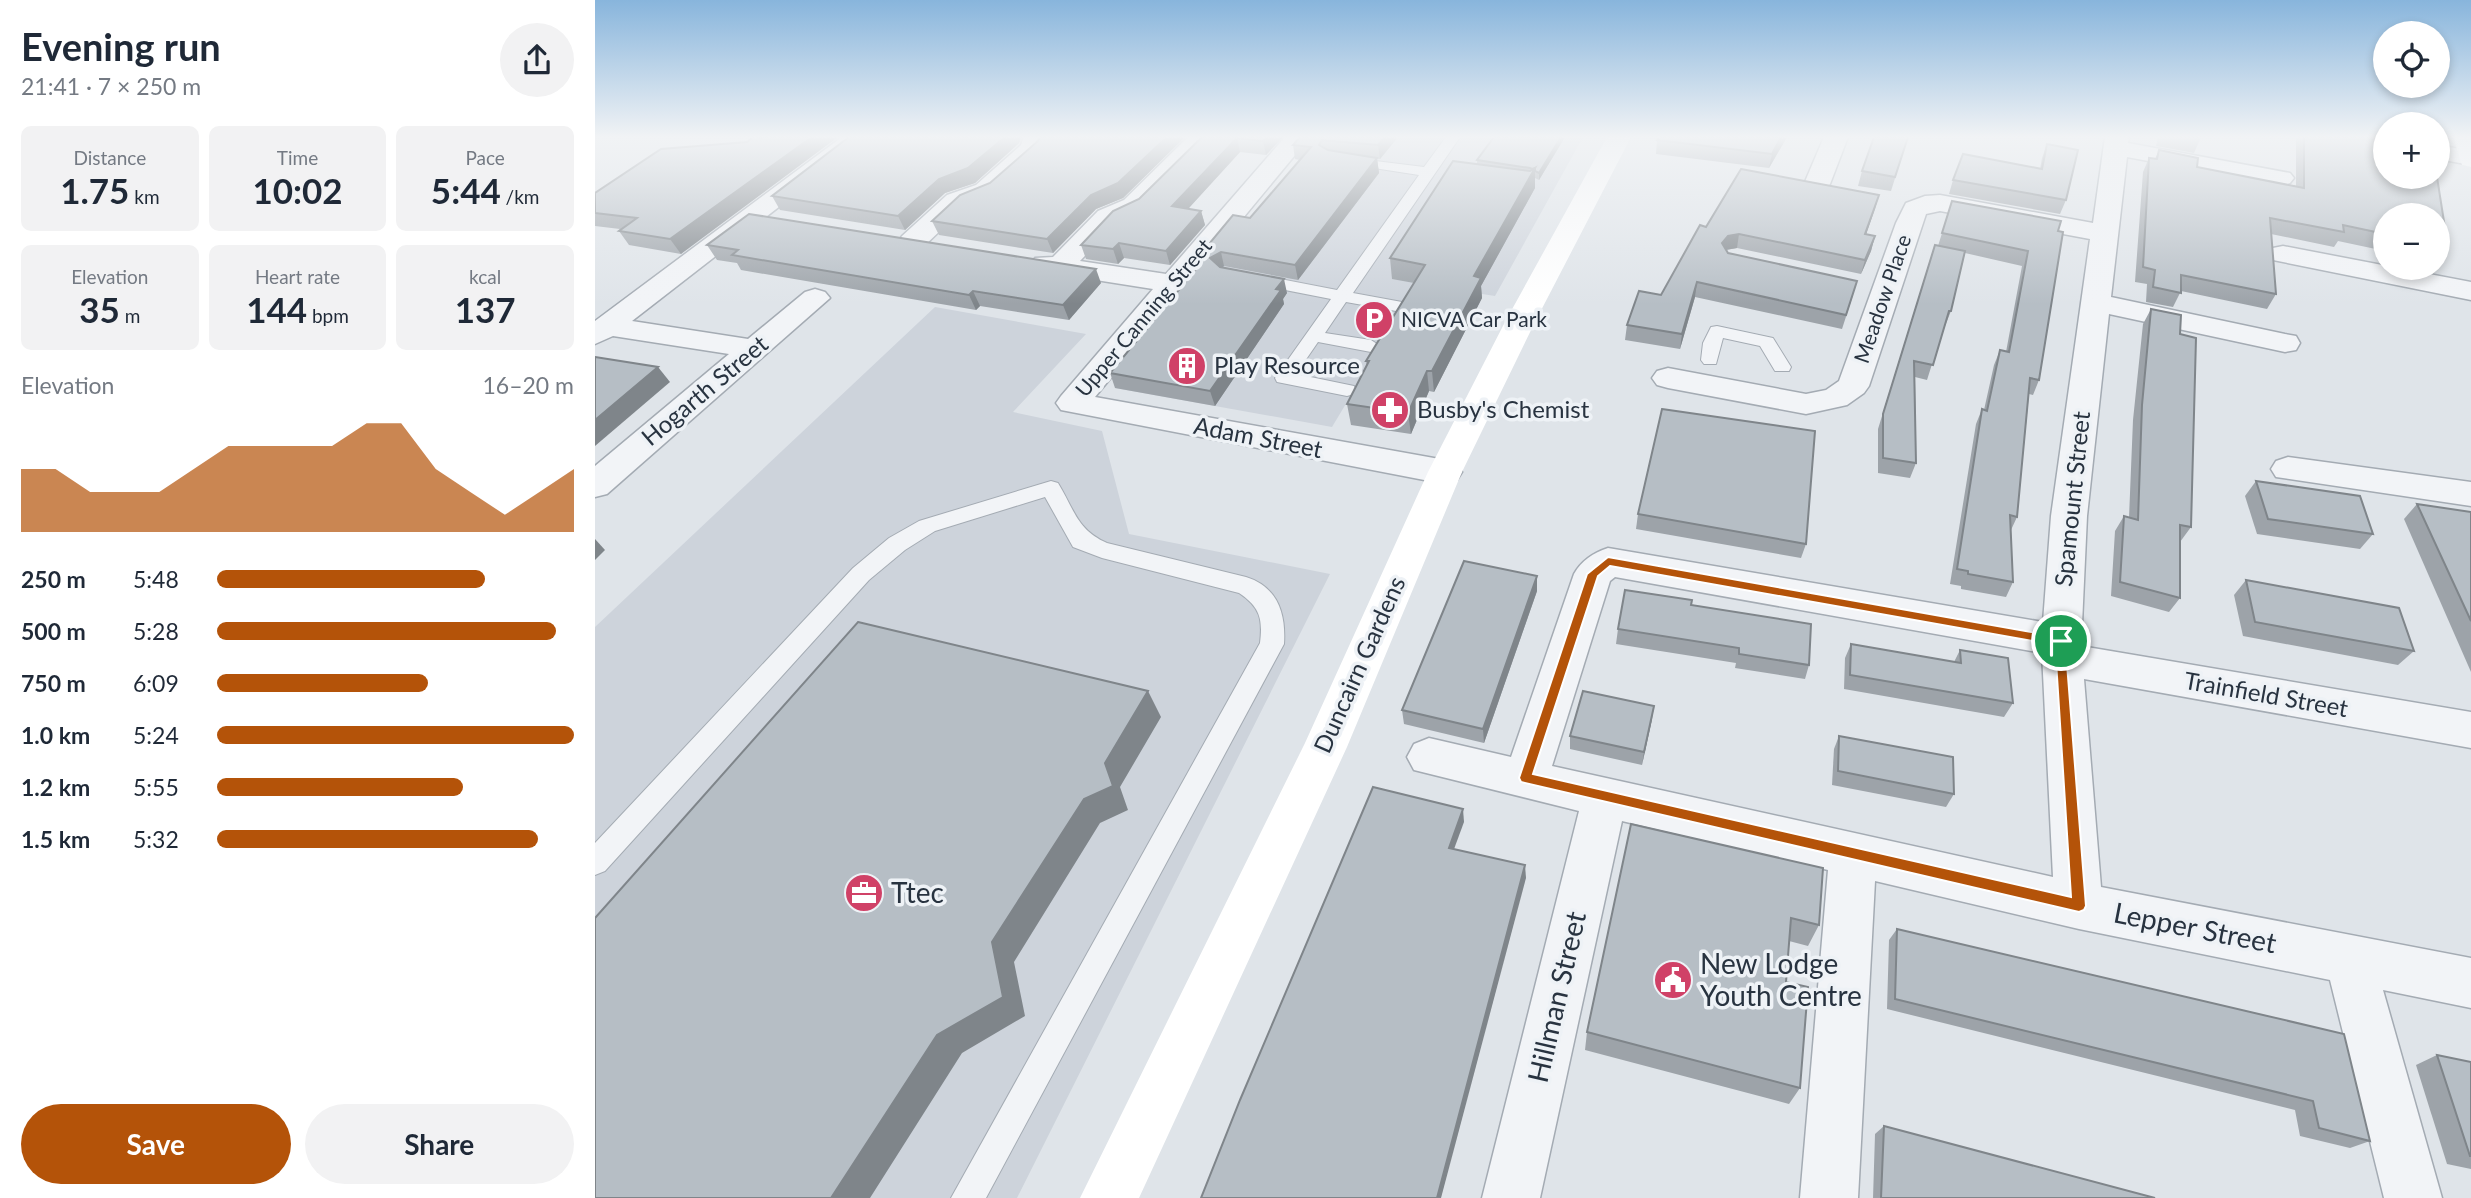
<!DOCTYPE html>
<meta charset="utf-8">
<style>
:root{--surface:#fff;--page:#f2f2f3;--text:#1f2937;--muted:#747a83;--accent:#b45309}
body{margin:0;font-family:Lato,sans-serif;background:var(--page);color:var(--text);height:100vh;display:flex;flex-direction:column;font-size:26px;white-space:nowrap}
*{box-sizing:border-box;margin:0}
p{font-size:23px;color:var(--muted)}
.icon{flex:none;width:38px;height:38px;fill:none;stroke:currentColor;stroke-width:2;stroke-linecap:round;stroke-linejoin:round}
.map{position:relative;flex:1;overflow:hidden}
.panel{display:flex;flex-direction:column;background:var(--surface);width:595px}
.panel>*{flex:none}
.fabs{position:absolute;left:1778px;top:21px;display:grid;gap:14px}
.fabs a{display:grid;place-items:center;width:77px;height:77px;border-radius:50%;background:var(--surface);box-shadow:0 4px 10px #0003;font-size:35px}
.pin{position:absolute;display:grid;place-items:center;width:60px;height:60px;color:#fff;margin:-30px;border:4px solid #fff;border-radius:50%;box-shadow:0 2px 7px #0007}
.round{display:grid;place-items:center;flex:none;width:74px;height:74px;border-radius:37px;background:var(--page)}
.overview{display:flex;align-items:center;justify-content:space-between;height:119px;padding:0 21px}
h1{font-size:38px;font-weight:700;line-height:52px}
.stats{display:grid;grid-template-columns:repeat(3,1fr);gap:10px;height:119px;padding:7px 21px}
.stats div{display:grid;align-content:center;border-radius:10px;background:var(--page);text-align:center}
.stats b{font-size:35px;font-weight:700}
.stats small{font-size:19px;font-weight:400}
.stats p{font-size:19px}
.chart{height:196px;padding:14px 21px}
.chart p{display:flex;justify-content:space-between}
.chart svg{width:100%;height:126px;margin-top:7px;fill:var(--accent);opacity:.7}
.button{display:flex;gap:14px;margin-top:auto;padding:14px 21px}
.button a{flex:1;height:80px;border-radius:42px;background:var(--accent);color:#fff;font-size:28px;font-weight:700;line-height:80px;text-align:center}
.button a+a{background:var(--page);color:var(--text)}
ul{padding:0 21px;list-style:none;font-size:23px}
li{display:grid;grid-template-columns:112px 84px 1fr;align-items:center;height:52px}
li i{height:18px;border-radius:9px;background:var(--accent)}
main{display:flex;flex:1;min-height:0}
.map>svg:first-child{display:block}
.built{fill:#cdd3db}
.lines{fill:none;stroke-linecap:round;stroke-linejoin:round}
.lane-casing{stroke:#a4abb3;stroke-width:2}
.street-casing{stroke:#a4abb3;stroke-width:3}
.lane{fill:#f2f4f7;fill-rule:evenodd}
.street{fill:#f2f4f7;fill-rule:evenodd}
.secondary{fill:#fff;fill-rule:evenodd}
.wall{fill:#9da3a9}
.shaded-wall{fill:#7f858a}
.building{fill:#b6bec5;stroke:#7f858a;stroke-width:2}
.route{fill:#b45309;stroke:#fff;stroke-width:2;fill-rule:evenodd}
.labels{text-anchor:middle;stroke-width:7;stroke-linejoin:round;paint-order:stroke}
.far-street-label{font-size:21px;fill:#283340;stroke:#eef2f6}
.far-poi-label{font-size:21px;fill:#283340;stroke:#eef2f6;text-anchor:start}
.poi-label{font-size:24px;fill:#283340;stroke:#eef2f6;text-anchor:start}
.street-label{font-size:24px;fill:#283340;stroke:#eef2f6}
.near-poi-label{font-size:28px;fill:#283340;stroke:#eef2f6;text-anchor:start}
.near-street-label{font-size:28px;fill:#283340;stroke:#eef2f6}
</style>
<main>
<section class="panel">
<div class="overview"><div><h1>Evening run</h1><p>21:41 · 7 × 250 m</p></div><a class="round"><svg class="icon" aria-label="share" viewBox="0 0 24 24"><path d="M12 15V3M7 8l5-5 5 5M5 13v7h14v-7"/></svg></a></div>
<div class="stats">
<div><p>Distance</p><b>1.75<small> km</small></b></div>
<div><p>Time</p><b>10:02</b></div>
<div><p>Pace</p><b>5:44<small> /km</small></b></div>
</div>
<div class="stats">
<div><p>Elevation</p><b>35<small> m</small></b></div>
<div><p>Heart rate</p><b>144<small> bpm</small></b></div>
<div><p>kcal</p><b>137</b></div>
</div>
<div class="chart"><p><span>Elevation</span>16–20 m</p>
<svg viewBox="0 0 160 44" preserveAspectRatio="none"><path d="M0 44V22L10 22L20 30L30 30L40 30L50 22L60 14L70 14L80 14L90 14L100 6L110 6L120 22L130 30L140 38L150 30L160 22V44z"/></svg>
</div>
<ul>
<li><b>250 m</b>5:48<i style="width:75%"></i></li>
<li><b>500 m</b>5:28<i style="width:95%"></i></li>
<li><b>750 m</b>6:09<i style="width:59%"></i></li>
<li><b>1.0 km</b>5:24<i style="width:100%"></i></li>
<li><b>1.2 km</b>5:55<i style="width:69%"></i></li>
<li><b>1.5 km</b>5:32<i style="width:90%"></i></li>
</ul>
<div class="button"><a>Save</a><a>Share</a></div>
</section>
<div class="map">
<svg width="1876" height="1198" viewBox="0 0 1876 1198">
<rect width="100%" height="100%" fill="#dfe4e9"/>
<g class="built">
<path d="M727 137H988L900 296 823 284 737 427 520 388Z"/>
<path d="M340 307 491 334 418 412 507 431 534 534 735 574 422 1198H0V627Z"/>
</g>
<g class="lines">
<defs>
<g id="lane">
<path d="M851 137H865L758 293 807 302 810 306 801 311 751 302 730 333 776 340 785 346 776 352 723 342 701 374 759 386 761 390 759 394 752 396 682 382 680 378 736 299 659 284 651 279 659 274 742 290 824 175 753 164 748 163 746 160 748 157 829 167Z"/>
<path d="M1122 326 1178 338 1196 367 1194 371H1180L1165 346 1128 338 1121 364H1109L1106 360 1108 343 1116 327Z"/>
<path d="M456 481 463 483C479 509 482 530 512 543L651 577C683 587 691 614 689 644L391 1198H356L665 643C668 619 665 607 644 593L507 558 478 547 450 497 340 531 310 550 274 580 10 871 0 875V843L258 568 294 538 324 521Z"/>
</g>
<g id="street">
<path d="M247 137H274L37 321 153 339 210 292 220 289 230 292 235 298 12 494 0 497V466L134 354 18 336 0 344V321Z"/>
<path d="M429 137H453L446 153 399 195 370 207 327 248 317 250 307 248 303 242 307 236 352 195 381 185 426 145Z"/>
<path d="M593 137H613L615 140 547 212 521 223 485 261 571 274 690 137H715L500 397 850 460 862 464 867 472 862 480 850 484 466 410 461 403 466 396 558 289 450 272 440 270 436 264 440 258 458 257 503 211 529 200Z"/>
<path d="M1229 137H1253L1235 184 1231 189 1222 192 1213 189 1209 184Z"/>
<path d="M1510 137H1534L1533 143 1695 173 1699 178 1695 183 1686 186 1532 157 1516 297 1690 334 1701 336 1705 343 1701 350 1690 352 1514 314 1492 516 1486 646 1876 712V748L1489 679 1506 887 1876 958V1008L1788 990 1847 1198H1789L1735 980 1484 929 1280 881 1263 1198H1205L1233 870 1027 821 945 1198H887L984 811 819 770 812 757 819 744 834 738 916 757 979 574C987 560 998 553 1013 548L1448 622 1456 516 1495 239 1345 211 1331 214 1274 386 1269 393 1252 405 1211 414 1073 388 1062 385 1057 378 1062 371 1073 368 1211 394 1231 390 1244 381 1301 223 1311 203 1330 196 1345 195 1498 223ZM1020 577 1447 653 1458 877 957 766 1015 581Z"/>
<path d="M1843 145 1876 151V165L1843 159Z"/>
<path d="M1688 246 1876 282V300L1678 260 1674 254 1678 248Z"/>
<path d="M1693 457 1876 482V506L1681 477 1676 469 1681 461Z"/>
</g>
</defs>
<use href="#lane" class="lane-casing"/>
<use href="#street" class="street-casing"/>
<use href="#lane" class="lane"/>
<use href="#street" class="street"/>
<g class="secondary">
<path d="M1012 137H1036L940 322 867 472 752 747 544 1198H485L710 743 833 472 910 322Z"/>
<path d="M1858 137H1876V167L1867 165Z"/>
</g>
</g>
<g class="wall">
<path d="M445 137H590L528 198 501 209 458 253 344 235 337 221 395 183 443 141Z"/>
<path d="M607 137H688L671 155 645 152 593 209 606 211 610 225 575 265 529 258 523 264 491 259 486 245 544 199Z"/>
<path d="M705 137H803L785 159H782L784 173 703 280 629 266 628 267 692 293 688 299 689 304 620 406 520 388 515 373 606 263 604 256 655 218 705 160 700 159 698 145Z"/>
<path d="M970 137 944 180 940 178V188L886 286 887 298 839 392 834 391 816 434 756 425 752 404 772 367 771 361 819 283 797 279 795 258 882 164V160Z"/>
<path d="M1064 137H1192L1174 168 1061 154 1062 140Z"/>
<path d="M1313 137 1296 191 1263 186 1267 171Z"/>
<path d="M1563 137H1606L1599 153 1561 146Z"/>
<path d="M1701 137H1790V177H1842L1853 247 1843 261V215H1790V251L1743 241 1739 247 1676 234 1681 294 1672 309 1586 291 1578 307 1551 302 1552 284 1540 282 1548 172 1554 158 1560 159 1564 150 1603 158 1602 167 1701 186Z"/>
<path d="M166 138 86 254 34 245 24 231 25 229 0 226V193Z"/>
<path d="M424 143 380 183 350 193 310 230 185 210 177 196Z"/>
<path d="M1452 144 1471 200 1465 214 1354 194 1358 180 1445 169 1447 158Z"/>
<path d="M1284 195 1271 234 1280 236 1276 251 1266 274 1142 248 1131 250 1133 253 1258 295 1247 329 1100 297 1085 349 1030 340 1032 325 1066 295 1111 227Z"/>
<path d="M1357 201 1463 231 1444 380 1438 395 1434 394 1422 517 1416 530 1418 582 1411 597 1366 589V586L1355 584 1381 424 1387 409 1389 410 1399 365 1405 350 1411 352 1427 266 1370 253 1356 311 1350 326H1349L1332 380 1320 377 1321 463 1315 478 1283 473V429L1335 260 1343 246Z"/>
<path d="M112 245 506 283 474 320 385 306 381 310 146 270 142 263 122 260Z"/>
<path d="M1556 309 1585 334 1596 527 1585 542V598L1574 612 1516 596 1520 531 1529 516 1534 518 1538 420 1548 324Z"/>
<path d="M1661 481 1778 534 1765 549 1662 534 1650 496Z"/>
<path d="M1822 504 1876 512V672L1809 519Z"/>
<path d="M1043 514 1211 544 1206 558 1041 529Z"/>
<path d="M942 576V591L889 743 809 724 807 710Z"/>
<path d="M1651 580 1819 651 1803 665 1648 636 1639 595Z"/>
<path d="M1096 605 1214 665 1210 679 1140 668 1141 663 1021 644 1023 629Z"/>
<path d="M1256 644 1359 662 1365 650 1418 703 1409 717 1249 689 1250 658Z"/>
<path d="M1057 719 1047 765 975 749V736Z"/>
<path d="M1244 736 1359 794 1351 807 1237 785 1239 749Z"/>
<path d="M1036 824 1224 925 1213 946 1194 941 1191 982 1205 1088 1194 1104 990 1050 992 1032Z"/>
<path d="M1302 929 1749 1034 1775 1141 1755 1148 1705 1136 1700 1110 1292 1009 1294 940Z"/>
<path d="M1842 1055 1876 1062V1169L1852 1164 1821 1065Z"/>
<path d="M1289 1126 1560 1198H1278L1280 1134Z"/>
</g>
<g class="shaded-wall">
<path d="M217 137H243L86 254 75 239Z"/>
<path d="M410 137H427L424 143 380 183 350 193 310 230 303 216 344 179Z"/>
<path d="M572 137H590L528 198 501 209 458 253 452 239 496 195Z"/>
<path d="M672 137H688L671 155 668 141Z"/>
<path d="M790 137H803L785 159 783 145Z"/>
<path d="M966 137H970L944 180V173Z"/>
<path d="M1186 137H1192L1174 168 1177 154Z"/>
<path d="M642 138 645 152 582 221 577 206Z"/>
<path d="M782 158 784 173 703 280 700 265Z"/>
<path d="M940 168V188L886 286 887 298 839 392 837 371 879 276Z"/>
<path d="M1284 195 1280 209 1266 249 1270 234Z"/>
<path d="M606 211 610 225 575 265 571 251Z"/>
<path d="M1144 234 1142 248 1130 250 1127 243 1133 236Z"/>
<path d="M1280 236 1276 251 1266 274 1270 260Z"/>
<path d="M524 243 529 258 523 264 518 249Z"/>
<path d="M626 252 629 266 619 273 615 258Z"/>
<path d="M501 269 506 283 474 320 468 305Z"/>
<path d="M689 279 692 293 688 299 689 304 620 406 615 391 681 289Z"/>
<path d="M1102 282 1100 297 1085 349 1087 334Z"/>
<path d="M378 291 385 306 381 310 374 295Z"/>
<path d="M63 367 75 382 0 446V420Z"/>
<path d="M832 371 834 391 816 434 813 413Z"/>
<path d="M0 539 10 550 0 560Z"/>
<path d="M942 576V591L889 743 888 729Z"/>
<path d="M553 691 566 717 525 787 533 810 505 823 419 962 430 1016 367 1053 275 1198H236L510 763Z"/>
<path d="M1059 706 1057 719 1047 765 1049 752Z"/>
<path d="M868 809 869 822 855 860 854 848Z"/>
<path d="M930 865 931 878 846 1198H842Z"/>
</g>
<g class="building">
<path d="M158 137 166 138 168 137H217L75 239 24 231 42 218 0 213V193L66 149 152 142Z"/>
<path d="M254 137H410L373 168 344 179 303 216 177 196Z"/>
<path d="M445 137H572L523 183 496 195 452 239 337 221 365 195 395 183 443 141Z"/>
<path d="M607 137H672L668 141 642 138 577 206 606 211 571 251 524 243 518 249 486 245 518 211 544 199Z"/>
<path d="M705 137H790L783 145 727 140 724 145 733 150 782 158 700 265 626 252 615 258 625 267 689 279 681 289 686 290 615 391 515 373 611 257 604 256 638 215 655 218 716 147 698 145Z"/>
<path d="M899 137H966L944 173 940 171V168L937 169 935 168 882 160Z"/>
<path d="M1064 137H1186L1177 154 1062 140Z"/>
<path d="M1279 137H1313L1300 177 1267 171Z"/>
<path d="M1709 137H1790V177H1842L1853 247 1843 245V215H1790V234L1748 225 1749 232 1675 218 1681 294 1586 275V293L1558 287 1560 270 1548 267 1554 158 1562 159 1564 150 1603 158 1602 167 1709 188Z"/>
<path d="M1452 144 1483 150 1471 200 1358 180 1368 154 1447 169Z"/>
<path d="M858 161 935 171 940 168 879 276 886 278 837 371H832L813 413 752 404 774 361H771L830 265 795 258Z"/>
<path d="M1146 169 1284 195 1270 234 1280 236 1270 260 1144 234 1133 236 1127 243 1133 253 1262 281 1251 315 1102 282 1087 334 1032 325 1044 291 1066 295 1105 225 1111 227Z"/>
<path d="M1357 201 1466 221 1463 231 1468 232 1444 380 1435 378 1422 517 1415 515 1418 582 1373 574V571L1362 569 1387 409 1392 411 1405 350 1414 352 1433 251 1347 233Z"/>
<path d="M154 214 501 269 468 305 378 291 374 295 137 255 143 250 112 245Z"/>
<path d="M1340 245 1370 251 1356 311H1354L1338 365 1319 361 1321 463 1288 458V414Z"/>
<path d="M1556 309 1586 315 1585 334 1601 338 1596 527 1585 525V598L1525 582 1529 516 1543 520 1547 405Z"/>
<path d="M0 357 63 367 0 420Z"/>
<path d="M1067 409 1220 431 1211 544 1043 514Z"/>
<path d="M1661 481 1765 496 1778 534 1673 519Z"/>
<path d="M1822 504 1876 512V621Z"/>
<path d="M869 561 942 576 888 729 807 710Z"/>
<path d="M1651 580 1804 608 1819 651 1660 622Z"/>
<path d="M1030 590 1097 600 1096 605 1216 624 1214 665 1144 654V648L1023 629Z"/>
<path d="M263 622 553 691 510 763 518 786 489 799 397 942 408 997 342 1035 236 1198H0V918Z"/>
<path d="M1256 644 1366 663 1365 650 1413 658 1418 703 1255 675Z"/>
<path d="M988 691 1059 706 1049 752 975 736Z"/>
<path d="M1244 736 1358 757 1359 794 1243 771Z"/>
<path d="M778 787 868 809 854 848 930 865 842 1198H606L645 1100Z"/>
<path d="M1036 824 1228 868 1224 925 1196 918 1191 982 1213 987 1205 1088 992 1032Z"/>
<path d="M1302 929 1749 1034 1775 1141 1724 1128 1718 1101 1300 999Z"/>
<path d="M1842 1055 1876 1062V1156H1875Z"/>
<path d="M1289 1126 1560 1198H1286Z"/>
</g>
<linearGradient id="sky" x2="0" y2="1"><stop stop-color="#88b5dc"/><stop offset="0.45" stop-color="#f1f3f5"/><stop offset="1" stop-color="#f1f3f5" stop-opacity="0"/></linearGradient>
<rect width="1876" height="304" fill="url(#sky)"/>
<path class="route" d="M1013 557 1470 638 1491 906 1489 910 1484 912 926 782 924 778 992 574ZM1015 566 1460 645 1476 897 938 774 1003 576Z"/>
<defs>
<symbol id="parking-disc" viewBox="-11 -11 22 22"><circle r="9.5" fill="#d04167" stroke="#eef2f6"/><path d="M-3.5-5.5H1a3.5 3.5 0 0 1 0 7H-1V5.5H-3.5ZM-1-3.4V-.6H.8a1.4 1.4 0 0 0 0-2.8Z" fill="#fff"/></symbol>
<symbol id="building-disc" viewBox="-11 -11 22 22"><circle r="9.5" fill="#d04167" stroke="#eef2f6"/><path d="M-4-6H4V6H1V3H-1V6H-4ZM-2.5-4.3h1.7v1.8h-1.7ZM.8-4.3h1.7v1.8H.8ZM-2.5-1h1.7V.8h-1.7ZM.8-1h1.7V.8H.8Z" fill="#fff"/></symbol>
<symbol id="pharmacy-disc" viewBox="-11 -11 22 22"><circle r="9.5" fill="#d04167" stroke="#eef2f6"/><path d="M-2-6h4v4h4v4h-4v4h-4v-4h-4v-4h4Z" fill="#fff"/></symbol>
<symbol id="office-disc" viewBox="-11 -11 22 22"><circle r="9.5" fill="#d04167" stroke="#eef2f6"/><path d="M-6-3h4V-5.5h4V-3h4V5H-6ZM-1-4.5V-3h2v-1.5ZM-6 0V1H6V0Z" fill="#fff"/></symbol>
<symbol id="civic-disc" viewBox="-11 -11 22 22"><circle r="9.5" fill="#d04167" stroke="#eef2f6"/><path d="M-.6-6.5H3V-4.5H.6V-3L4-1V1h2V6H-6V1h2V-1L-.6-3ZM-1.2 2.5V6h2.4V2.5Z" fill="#fff"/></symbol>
</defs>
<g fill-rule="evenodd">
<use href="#parking-disc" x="757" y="298" width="44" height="44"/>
<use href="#building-disc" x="570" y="344" width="44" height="44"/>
<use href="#pharmacy-disc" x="773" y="388" width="44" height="44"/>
<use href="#office-disc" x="247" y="871" width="44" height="44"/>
<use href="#civic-disc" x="1056" y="958" width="44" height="44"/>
</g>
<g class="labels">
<g class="far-street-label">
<text transform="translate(1288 299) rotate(-71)" y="7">Meadow Place</text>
<text transform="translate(549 318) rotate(-50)" y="7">Upper Canning Street</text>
</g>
<g class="far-poi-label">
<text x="806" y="327">NICVA Car Park</text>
</g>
<g class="poi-label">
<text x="619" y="374">Play Resource</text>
<text x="822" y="418">Busby's Chemist</text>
</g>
<g class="street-label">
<text transform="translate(110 391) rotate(-40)" y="8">Hogarth Street</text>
<text transform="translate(663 438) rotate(11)" y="8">Adam Street</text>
<text transform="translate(1478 499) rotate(-84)" y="8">Spamount Street</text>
<text transform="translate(765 665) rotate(-66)" y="8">Duncairn Gardens</text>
<text transform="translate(1671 695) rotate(10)" y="8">Trainfield Street</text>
</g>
<g class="near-poi-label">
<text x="296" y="903">Ttec</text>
<text x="1105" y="974">New Lodge<tspan x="1105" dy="32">Youth Centre</tspan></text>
</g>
<g class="near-street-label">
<text transform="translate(1600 928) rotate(11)" y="10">Lepper Street</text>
<text transform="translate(962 997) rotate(-77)" y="10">Hillman Street</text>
</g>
</g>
</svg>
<div class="fabs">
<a><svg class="icon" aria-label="locate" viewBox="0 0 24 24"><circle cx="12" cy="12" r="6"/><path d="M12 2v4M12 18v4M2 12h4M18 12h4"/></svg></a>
<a>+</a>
<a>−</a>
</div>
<div class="pin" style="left:1466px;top:641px;background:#1e9e55"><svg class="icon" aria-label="arrive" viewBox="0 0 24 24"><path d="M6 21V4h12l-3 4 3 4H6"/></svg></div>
</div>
</main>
